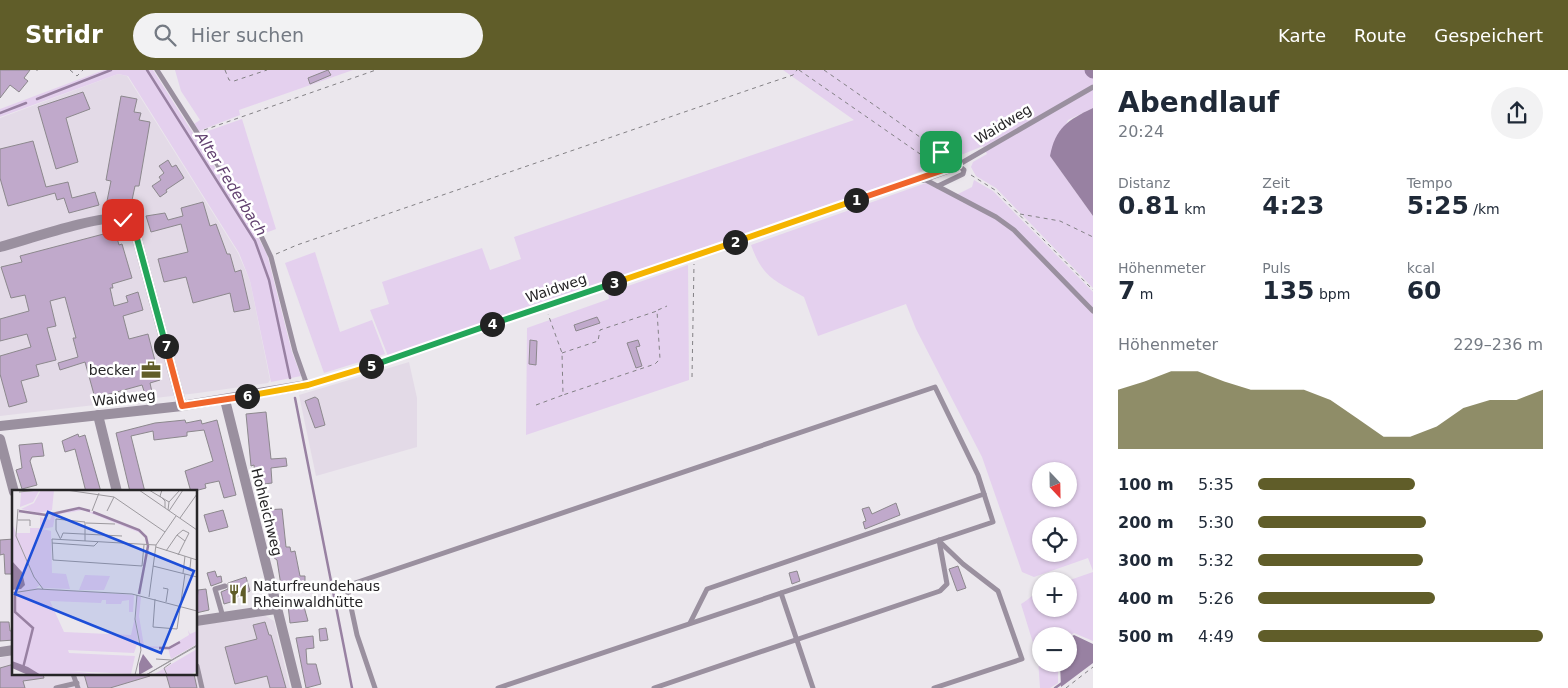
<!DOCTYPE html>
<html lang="de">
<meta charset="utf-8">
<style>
:root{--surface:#fff;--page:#f2f2f3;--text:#1f2937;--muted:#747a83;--accent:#605d29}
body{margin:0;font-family:"DejaVu Sans",sans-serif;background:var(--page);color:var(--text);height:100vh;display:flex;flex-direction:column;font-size:19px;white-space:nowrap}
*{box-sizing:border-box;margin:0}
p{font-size:16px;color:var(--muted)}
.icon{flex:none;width:28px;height:28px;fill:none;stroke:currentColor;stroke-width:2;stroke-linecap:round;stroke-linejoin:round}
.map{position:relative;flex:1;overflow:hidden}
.drawer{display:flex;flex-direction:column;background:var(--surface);width:475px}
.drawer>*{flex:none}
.needle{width:32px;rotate:158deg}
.tools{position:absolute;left:1032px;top:392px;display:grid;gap:10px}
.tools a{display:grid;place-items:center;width:45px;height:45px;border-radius:50%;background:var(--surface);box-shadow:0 1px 4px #0004;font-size:25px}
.pin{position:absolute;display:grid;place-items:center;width:42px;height:42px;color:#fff;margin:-21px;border-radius:10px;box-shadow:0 2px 8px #0006}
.km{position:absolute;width:25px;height:25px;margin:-12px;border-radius:50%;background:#222;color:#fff;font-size:14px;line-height:25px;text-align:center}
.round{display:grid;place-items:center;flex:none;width:52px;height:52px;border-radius:26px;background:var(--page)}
.overview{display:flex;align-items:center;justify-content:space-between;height:85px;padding:0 25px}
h1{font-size:28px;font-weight:700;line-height:38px}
.metrics{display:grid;grid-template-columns:repeat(3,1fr);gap:8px;height:85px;padding:5px 25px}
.metrics div{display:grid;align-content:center}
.metrics b{font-size:25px;font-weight:700}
.metrics small{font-size:14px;font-weight:400}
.metrics p{font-size:14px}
.chart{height:140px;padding:10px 25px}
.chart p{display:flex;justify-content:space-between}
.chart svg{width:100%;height:90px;margin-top:5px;fill:var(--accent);opacity:.7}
ul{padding:0 25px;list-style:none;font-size:16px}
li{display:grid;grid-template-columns:80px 60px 1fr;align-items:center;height:38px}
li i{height:12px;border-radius:6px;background:var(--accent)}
header{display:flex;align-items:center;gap:30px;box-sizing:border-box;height:70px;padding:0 25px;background:var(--accent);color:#fff}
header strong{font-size:24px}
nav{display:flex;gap:28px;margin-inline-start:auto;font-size:18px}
.search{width:350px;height:45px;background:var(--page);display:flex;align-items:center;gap:12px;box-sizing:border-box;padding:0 18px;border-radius:28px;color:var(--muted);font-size:19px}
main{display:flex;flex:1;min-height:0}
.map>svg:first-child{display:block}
.built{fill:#e3dae7}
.green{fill:#e4d0ee;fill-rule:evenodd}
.water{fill:#9881a2}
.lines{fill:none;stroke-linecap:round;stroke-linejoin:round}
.stream{stroke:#9881a2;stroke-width:2.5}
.river{stroke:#9881a2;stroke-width:15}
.building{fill:#c0a9cb;stroke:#8c888d}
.path{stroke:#838185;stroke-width:1;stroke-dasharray:4 4;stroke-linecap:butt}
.service{stroke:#9a909f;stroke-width:5}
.minor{stroke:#9a909f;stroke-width:10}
.split-1-casing{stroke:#fff;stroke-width:10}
.split-2-casing{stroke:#fff;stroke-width:10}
.split-3-casing{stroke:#fff;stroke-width:10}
.split-4-casing{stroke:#fff;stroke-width:10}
.split-5-casing{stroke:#fff;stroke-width:10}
.split-6-casing{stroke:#fff;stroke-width:10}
.split-7-casing{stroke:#fff;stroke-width:10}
.split-8-casing{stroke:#fff;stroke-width:10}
.split-1{stroke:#f0652b;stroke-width:6}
.split-2{stroke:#f5b400;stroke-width:6}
.split-3{stroke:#f5b400;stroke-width:6}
.split-4{stroke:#22a559;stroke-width:6}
.split-5{stroke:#22a559;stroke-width:6}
.split-6{stroke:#f5b400;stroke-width:6}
.split-7{stroke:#f0652b;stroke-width:6}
.split-8{stroke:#22a559;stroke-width:6}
.labels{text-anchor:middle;stroke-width:5;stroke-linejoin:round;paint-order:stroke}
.street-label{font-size:14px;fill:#262527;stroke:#fff}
.poi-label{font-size:14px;fill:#262527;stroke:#fff;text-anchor:end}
.water-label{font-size:15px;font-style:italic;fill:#61406f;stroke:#fff}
.inset-river{fill:none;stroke:#9881a2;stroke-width:2.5}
.inset-road{fill:none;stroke:#9c999e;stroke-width:1}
.view{fill:#1d4ed8;fill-opacity:0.15;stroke:#1d4ed8;stroke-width:2.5}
.inset-edge{fill:none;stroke:#262527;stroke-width:2.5}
</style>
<header>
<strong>Stridr</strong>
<div class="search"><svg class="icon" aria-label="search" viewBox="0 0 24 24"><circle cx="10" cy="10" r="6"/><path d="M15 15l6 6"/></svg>Hier suchen</div>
<nav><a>Karte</a><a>Route</a><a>Gespeichert</a></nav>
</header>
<main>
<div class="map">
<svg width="1093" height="618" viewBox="0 0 1093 618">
<rect width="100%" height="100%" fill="#ebe7ed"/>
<g class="built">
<path d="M118 4 127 6 238 183 250 211 270 310 268 313 198 323 0 346V48Z"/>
<path d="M409 292 417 328V377L316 406 299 325Z"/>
<path d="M264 545 274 551 290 618H0V588L14 585V604H196V556Z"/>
</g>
<g class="green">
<path d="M104 0H153L252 156 267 184 292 282 301 306 271 312 250 211 239 183 128 6 118 4 0 47V39Z"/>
<path d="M175 0H353L239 40 240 45 199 61 194 54 200 50 181 21Z"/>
<path d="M783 0H1093V38L1068 50 1050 86 1093 146V218L996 118 976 106 971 97 973 92 987 84 983 76 902 109 388 286 370 240 389 234 382 212 482 178 490 200 521 189 514 167 854 50Z"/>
<path d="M242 49 276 159 263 164 204 69 208 61Z"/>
<path d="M974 110 993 121 1093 222V239L1015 159 956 125 972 117Z"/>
<path d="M926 113 995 148 1013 162 1093 244V501L1088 488 1034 507 1022 502 982 387 916 259 906 234 818 266 804 227C774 210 763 208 751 175ZM1041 401H1069V429H1041ZM1041 456H1069V484H1041Z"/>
<path d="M315 182 340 262 372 250 385 284 324 303 285 193Z"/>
<path d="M688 195 689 310 526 365 527 258 609 229 608 223Z"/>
<path d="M1093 502V571L1074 563 1069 566H1041V594H1058V613L1050 618H1040L1038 589 1021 534C1029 530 1033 523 1041 520V539H1069V511H1067Z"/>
</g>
<g class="water">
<path d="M1093 38V146L1050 86C1055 58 1068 50 1093 38Z"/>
<path d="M1074 565 1093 574V593L1061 617 1060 594H1069V568Z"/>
</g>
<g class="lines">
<g class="stream">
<path d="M147 0 255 171 269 210 290 308"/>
<path d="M37 29 111 0"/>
<path d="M0 43 26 33"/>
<path d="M295 328 352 618"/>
<path d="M1055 618 1062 613"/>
</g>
<path class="river" d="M1092 0 1093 1"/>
</g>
<g class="building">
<path d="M0 0H30L24 8 28 11 19 22 10 15 0 28Z"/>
<path d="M328 0 331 5 310 14 308 8Z"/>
<path d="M83 22 90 39 66 48 78 92 56 99 38 37Z"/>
<path d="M121 26 137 29 134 42 141 43 139 50 150 52 139 116H135L131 135 107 131 111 111 106 110Z"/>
<path d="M33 71 46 117 68 112 72 128 95 122 99 135 69 143 64 128 57 130 55 123 8 136 0 108V79Z"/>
<path d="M168 90 172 97 176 95 184 108 166 120 167 122 160 127 152 116 161 110 159 107 164 103 159 96Z"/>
<path d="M203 132 210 156 216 154 227 184H230L235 202 241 200 250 239 234 242 230 223 193 233 186 207 164 212 158 189 188 182 181 154 151 162 146 146 165 143 168 150 183 146 181 138Z"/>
<path d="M115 161 119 175 122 174 132 208 112 214 113 218H110L114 236 128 232 126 226 138 222 143 240 123 246 129 269 148 264 160 310 150 313 152 322 145 324 142 315 95 328 85 292 60 300 58 293 78 287 73 268H76L65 227 50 231 56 256 47 258 56 290 36 295 39 306 21 311 27 332 9 337 0 304V286L31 277 27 264 0 271V249L29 241 25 225 11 228 1 197 22 192 20 186Z"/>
<path d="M597 247 600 253 576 261 574 255Z"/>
<path d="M530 270 537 271 536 295 529 294Z"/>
<path d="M638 270 640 276 636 277 642 296 636 298 627 273Z"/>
<path d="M315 327 318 329 325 355 315 358 305 331Z"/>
<path d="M266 342 271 389 286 388 287 396 271 398 272 413 256 415 254 395 251 396 246 344Z"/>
<path d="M185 350 186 353 201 350 202 354 217 350 236 425 224 428 219 411 205 414 206 418 191 422 185 401 213 391 204 360 187 362V366L154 370 153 361 131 366 145 422H130L116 363 155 353Z"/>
<path d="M78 364 79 367 85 365 101 422H86L75 379 65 382 62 371Z"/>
<path d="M42 373 44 386 32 387 30 391 37 415 22 419 16 400 22 398 19 375Z"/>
<path d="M896 433 900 445 865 459 863 452 866 451 862 439 869 437 872 444Z"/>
<path d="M282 439 286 477H290L291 482 295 481 300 506H305V514L317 513V519L282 522 277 490 273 487 269 451 264 452 263 440Z"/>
<path d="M223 440 228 457 209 462 204 445Z"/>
<path d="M14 469V504H5L4 484 0 485V470Z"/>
<path d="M958 496 966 518 957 521 949 499Z"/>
<path d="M215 501 217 507 221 506 222 512 211 516 207 503Z"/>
<path d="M797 501 800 511 792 514 789 503Z"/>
<path d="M246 507 250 521 233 529 234 531 224 534 221 522 228 519V513Z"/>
<path d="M206 519 209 540 196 543 198 520Z"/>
<path d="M303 533 308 551 290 553 288 535Z"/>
<path d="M0 552H9L10 561 14 560V570L0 571Z"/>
<path d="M265 552 269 565H271L286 618H270L267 606 235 614 225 577 257 569 253 555Z"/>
<path d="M326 558 328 570 320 571 319 559Z"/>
<path d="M313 566 314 578 306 579 307 594H316L321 614 306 618 296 568Z"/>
<path d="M14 594V604H43L44 608 23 611 25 618H0V598Z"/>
<path d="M84 604H150V606L110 618H88Z"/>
<path d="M166 604H194L197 618H170Z"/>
</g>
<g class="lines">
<g class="path">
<path d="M36 0H38"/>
<path d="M70 0 77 6 83 0"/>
<path d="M225 0 229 10 234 11 267 0"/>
<path d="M799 0 923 86 943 90"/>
<path d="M824 0 950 88"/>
<path d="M204 60 376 0"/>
<path d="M971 105 995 120 1093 220"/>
<path d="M1020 144 1060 151 1093 167"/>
<path d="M276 184 297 175 766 14 793 5 797 0"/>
<path d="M658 240 667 236"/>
<path d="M562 283 598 271 600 260 657 241 660 289 655 294 563 325"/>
<path d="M692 307 694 194"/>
<path d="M536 335 563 325 562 283 548 244"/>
<path d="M1066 618 1093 597"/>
</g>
<g class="service">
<path d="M157 0 256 155 271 187 295 281 307 315 340 307 922 108 996 147 1014 160 1093 241"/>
<path d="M938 116 963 104 964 100 958 95 1093 17"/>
<path d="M781 523 813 618"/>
<path d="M223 547 215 519 225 516"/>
<path d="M690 553 707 519 984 424"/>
<path d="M197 596 202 618"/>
<path d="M73 604 78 618"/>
<path d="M56 618 77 613"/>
<path d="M375 618 357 565 348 523 352 514 935 317 978 405 993 452 498 618"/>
<path d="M654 618 940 521 947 514 939 470"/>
<path d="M934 618 1022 589 998 521 963 494 939 471"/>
</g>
<g class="minor">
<path d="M922 108 958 95"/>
<path d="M0 177C23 171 102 144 120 149 129 151 132 158 136 165L182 336"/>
<path d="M225 330 297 618"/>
<path d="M98 345 117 422"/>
<path d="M0 356 182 336 307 315"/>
<path d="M0 369 14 422"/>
<path d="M196 551 276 539"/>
<path d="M0 582 14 580"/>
</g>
</g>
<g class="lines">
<defs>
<path id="split-1" d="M856 130 958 95 941 82"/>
<path id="split-2" d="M735 172 856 130"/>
<path id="split-3" d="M614 213 735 172"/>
<path id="split-4" d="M492 254 614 213"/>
<path id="split-5" d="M371 296 492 254"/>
<path id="split-6" d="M247 326 308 315 371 296"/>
<path id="split-7" d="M166 276 182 336 247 326"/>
<path id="split-8" d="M123 150 130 155 136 165 166 276"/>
</defs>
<use href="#split-1" class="split-1-casing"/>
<use href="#split-2" class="split-2-casing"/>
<use href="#split-3" class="split-3-casing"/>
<use href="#split-4" class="split-4-casing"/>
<use href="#split-5" class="split-5-casing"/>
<use href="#split-6" class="split-6-casing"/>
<use href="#split-7" class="split-7-casing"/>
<use href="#split-8" class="split-8-casing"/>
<use href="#split-1" class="split-1"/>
<use href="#split-2" class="split-2"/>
<use href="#split-3" class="split-3"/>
<use href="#split-4" class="split-4"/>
<use href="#split-5" class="split-5"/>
<use href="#split-6" class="split-6"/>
<use href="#split-7" class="split-7"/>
<use href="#split-8" class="split-8"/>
</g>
<defs>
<symbol id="office-bare" viewBox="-9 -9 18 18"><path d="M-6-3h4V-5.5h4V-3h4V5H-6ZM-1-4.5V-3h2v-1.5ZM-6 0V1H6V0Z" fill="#605d29" stroke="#fff" stroke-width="2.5" paint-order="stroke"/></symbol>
<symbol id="restaurant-bare" viewBox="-9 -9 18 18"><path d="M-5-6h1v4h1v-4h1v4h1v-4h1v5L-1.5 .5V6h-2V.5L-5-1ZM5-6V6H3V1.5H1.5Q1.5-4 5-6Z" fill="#605d29" stroke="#fff" stroke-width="2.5" paint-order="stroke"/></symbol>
</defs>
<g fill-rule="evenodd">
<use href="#office-bare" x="137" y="286" width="28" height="28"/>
<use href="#restaurant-bare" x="224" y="510" width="28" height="28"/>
</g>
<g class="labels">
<g class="street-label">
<text transform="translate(1003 54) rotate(-31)" y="5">Waidweg</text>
<text transform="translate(556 218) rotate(-19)" y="5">Waidweg</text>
<text transform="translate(124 328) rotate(-6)" y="5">Waidweg</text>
<text transform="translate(267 442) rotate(76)" y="5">Hohleichweg</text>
</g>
<g class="poi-label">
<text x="136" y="305">becker</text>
<text x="253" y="521" text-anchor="start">Naturfreundehaus<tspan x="253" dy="16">Rheinwaldhütte</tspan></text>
</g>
<g class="water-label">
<text transform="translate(231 114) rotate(58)" y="5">Alter Federbach</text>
</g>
</g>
<g transform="translate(12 420)">
<rect width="185" height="185" fill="#ebe7ed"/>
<path d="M29 0H42L40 20 27 23 9 19 22 13ZM27 1 21 12 8 17 9 2ZM69 18 127 40 131 44 71 20 43 25 41 37 30 39 39 41 40 83 54 84 58 99 31 98 28 95 24 98 122 105 121 122H117V110L110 111 109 114H94V110H90L89 113 38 111 52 142 119 145 123 127 126 151 122 163 56 160 57 163 123 166 119 184 58 181 95 185H29L0 171V100L9 99 7 81 0 71V33L4 43H18V38H28V27L38 30 40 24ZM73 85 98 86 92 100H67ZM125 106 129 107 127 126 132 156 157 157 177 145 176 140 178 144 185 141V154L159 169 156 158H129L124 129ZM185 159V181L178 185H141Z" fill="#e4d0ee"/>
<path d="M0 71 10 82 13 95 9 99 0 100ZM131 164 141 177 127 185V174ZM0 171 16 177 29 185H16L0 178Z" fill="#9881a2"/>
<path class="inset-river" d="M7 21 34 25M81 22 127 40 134 47 136 56 127 104M40 24 67 18 78 21M3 104V122L21 138 11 178M147 158H157L168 152"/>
<path class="inset-road" d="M54 0 102 7 153 42M127 0 185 40M137 0 157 12M150 0 148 6 153 11V18M7 2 27 0M6 19 4 46 22 87 31 99M156 20 157 12 168 0M80 21 87 3M95 21 102 7M157 21 171 0M168 28 185 4M6 30H18V36M74 33 103 34M165 45 171 40 177 43 173 51M49 48 51 43 110 46M49 50 44 40V29L73 32V51M40 53 82 56 86 52M132 55 130 76 41 70 40 49 144 55M144 57 185 70M154 61 165 45 173 51 166 65M141 76 185 87M172 77 178 78 179 68M171 83 173 66M151 98 156 99 154 112M0 103 26 99 120 104 185 121M137 107 144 55 164 26M143 109 141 137 165 139 173 84M144 169 159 170M123 185 129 160 123 129 125 105M134 185 185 156M134 185 185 155M155 185 152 178 159 173"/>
<path class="view" d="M36 22 182 81 149 163 3 104Z"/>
<rect width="185" height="185" class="inset-edge"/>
</g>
</svg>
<div class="tools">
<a><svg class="needle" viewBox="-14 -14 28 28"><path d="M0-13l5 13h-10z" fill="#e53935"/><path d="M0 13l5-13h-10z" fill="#747a83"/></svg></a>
<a><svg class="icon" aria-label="locate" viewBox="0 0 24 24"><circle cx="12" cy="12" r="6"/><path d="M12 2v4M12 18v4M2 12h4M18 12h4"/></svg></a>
<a>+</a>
<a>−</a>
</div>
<div class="pin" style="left:941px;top:82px;background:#1e9e55"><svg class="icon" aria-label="arrive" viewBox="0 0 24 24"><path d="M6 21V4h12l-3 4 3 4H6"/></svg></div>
<div class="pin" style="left:123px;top:150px;background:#d93025"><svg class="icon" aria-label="check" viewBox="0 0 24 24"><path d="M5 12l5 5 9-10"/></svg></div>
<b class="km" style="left:856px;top:130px">1</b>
<b class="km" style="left:735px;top:172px">2</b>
<b class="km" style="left:614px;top:213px">3</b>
<b class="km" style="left:492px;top:254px">4</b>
<b class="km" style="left:371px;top:296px">5</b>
<b class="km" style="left:247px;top:326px">6</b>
<b class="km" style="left:166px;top:276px">7</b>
</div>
<section class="drawer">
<div class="overview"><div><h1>Abendlauf</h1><p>20:24</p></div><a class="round"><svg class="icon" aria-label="share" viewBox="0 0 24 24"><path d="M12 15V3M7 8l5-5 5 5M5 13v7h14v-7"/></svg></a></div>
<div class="metrics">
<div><p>Distanz</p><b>0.81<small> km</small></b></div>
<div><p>Zeit</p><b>4:23</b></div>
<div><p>Tempo</p><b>5:25<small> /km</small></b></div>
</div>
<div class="metrics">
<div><p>Höhenmeter</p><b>7<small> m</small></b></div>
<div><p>Puls</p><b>135<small> bpm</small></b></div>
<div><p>kcal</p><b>60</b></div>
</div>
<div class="chart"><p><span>Höhenmeter</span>229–236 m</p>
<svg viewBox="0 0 160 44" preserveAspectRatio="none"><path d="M0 44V15L10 11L20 6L30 6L40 11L50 15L60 15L70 15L80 20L90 29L100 38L110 38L120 33L130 24L140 20L150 20L160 15V44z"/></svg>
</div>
<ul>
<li><b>100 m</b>5:35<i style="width:55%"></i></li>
<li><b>200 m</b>5:30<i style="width:59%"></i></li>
<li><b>300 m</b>5:32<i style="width:58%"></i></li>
<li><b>400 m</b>5:26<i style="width:62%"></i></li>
<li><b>500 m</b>4:49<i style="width:100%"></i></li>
</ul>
</section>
</main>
